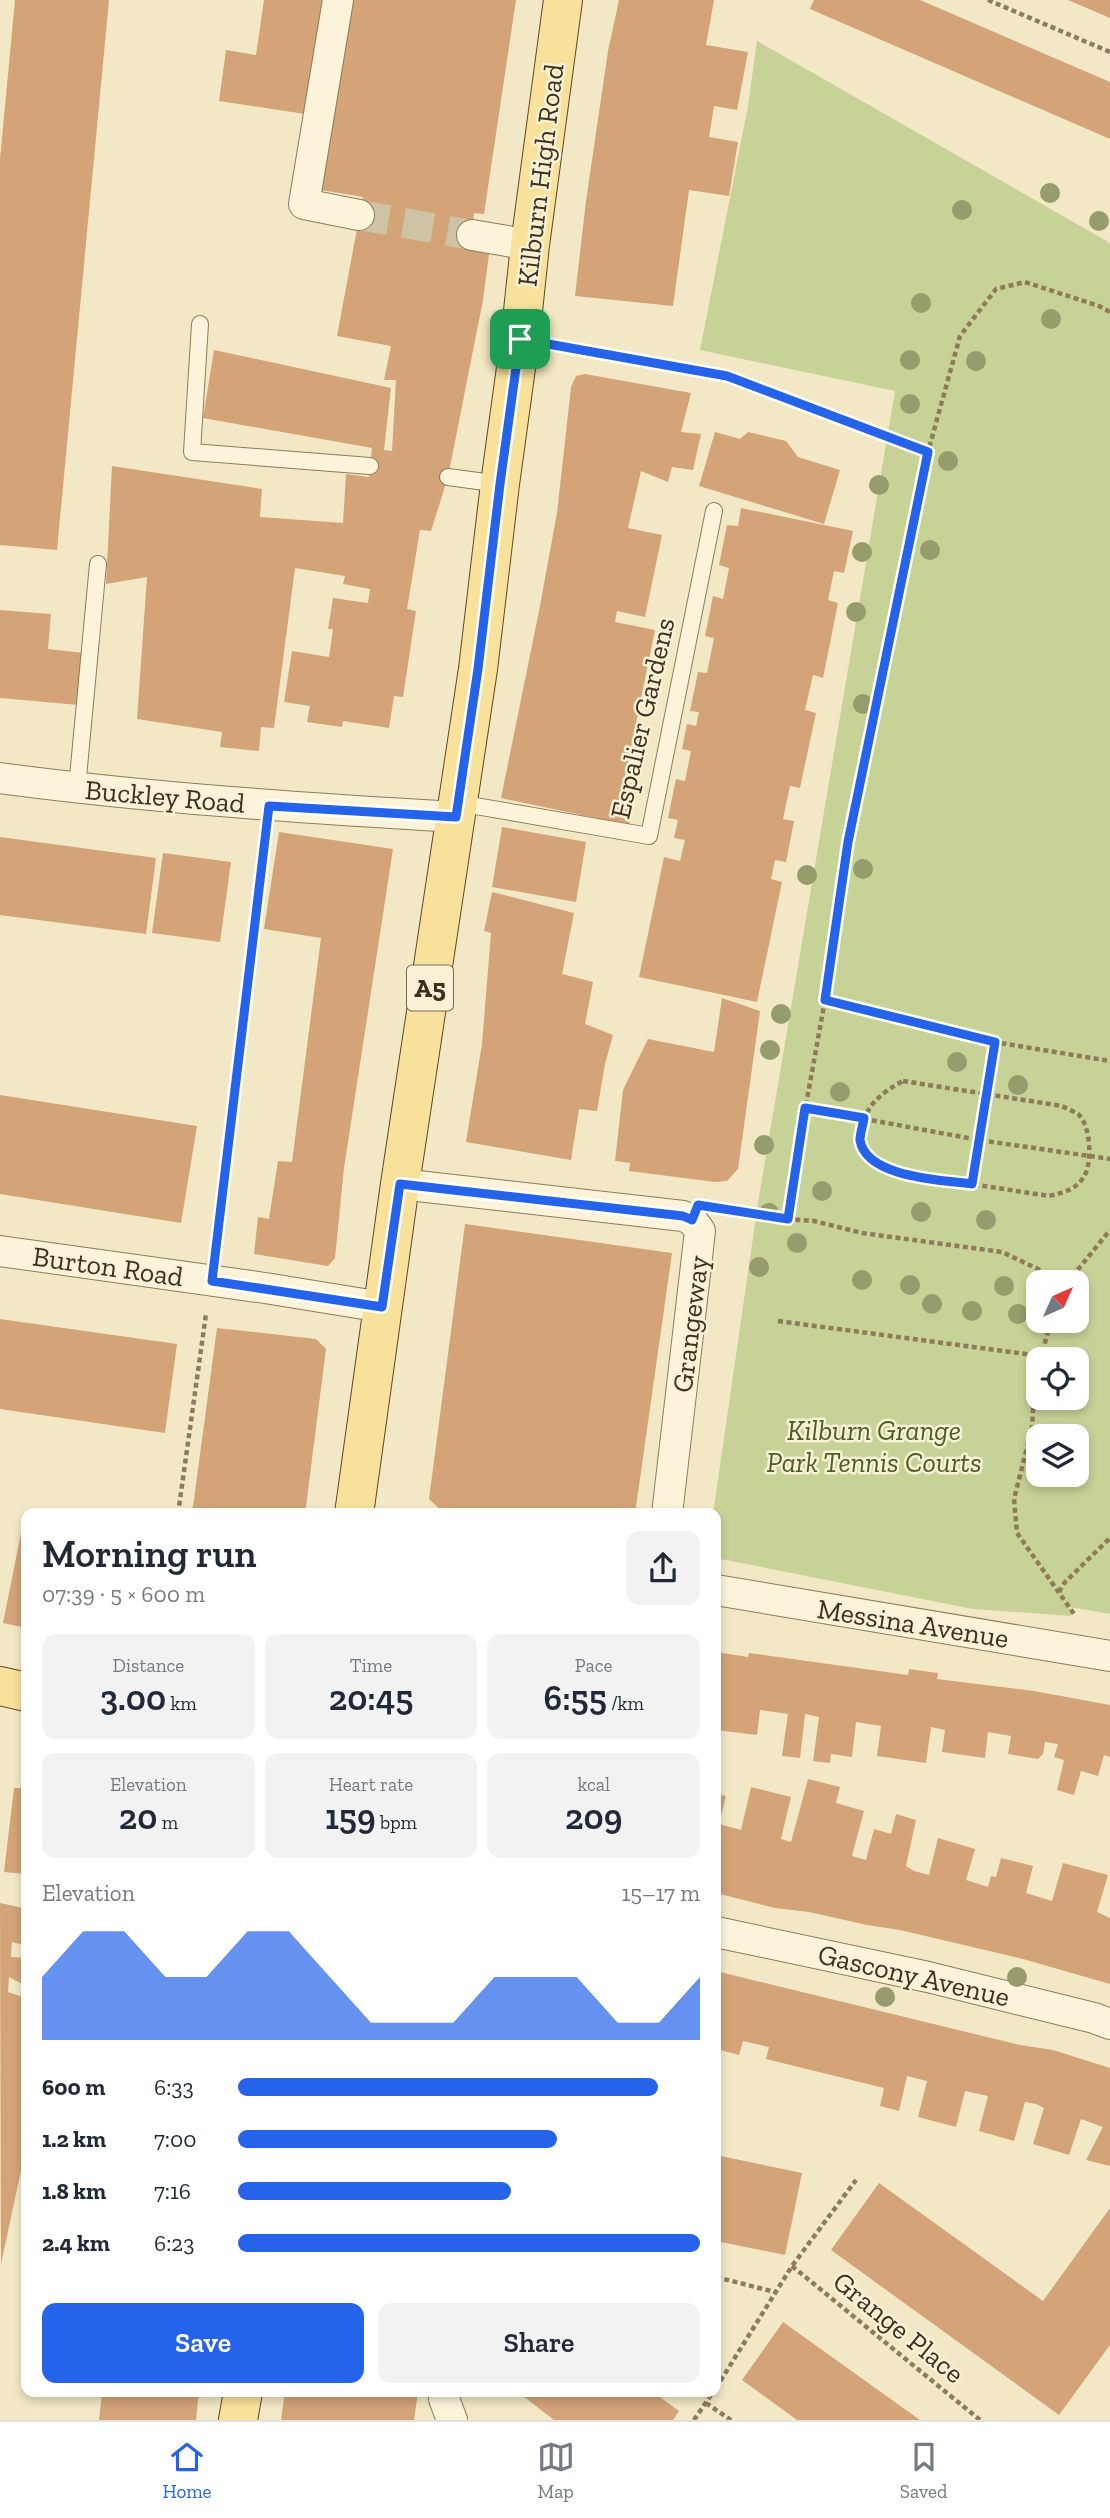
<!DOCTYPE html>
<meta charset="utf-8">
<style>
:root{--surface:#fff;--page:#f2f2f3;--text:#1f2937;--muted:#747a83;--line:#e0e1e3;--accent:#2563eb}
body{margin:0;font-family:"Zilla Slab",serif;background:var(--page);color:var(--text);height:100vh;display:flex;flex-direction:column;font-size:26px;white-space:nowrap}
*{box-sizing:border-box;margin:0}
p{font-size:23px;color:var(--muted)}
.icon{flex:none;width:38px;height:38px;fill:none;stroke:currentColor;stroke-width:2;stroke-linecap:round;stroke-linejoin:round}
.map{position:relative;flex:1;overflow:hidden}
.drawer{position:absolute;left:21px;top:1508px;width:700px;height:889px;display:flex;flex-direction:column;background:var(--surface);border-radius:14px;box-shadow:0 4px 10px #0003}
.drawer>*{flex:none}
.needle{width:46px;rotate:45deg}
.controls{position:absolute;left:1026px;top:1270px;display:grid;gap:14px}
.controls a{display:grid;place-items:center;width:63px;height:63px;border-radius:14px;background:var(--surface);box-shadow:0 4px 10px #0003;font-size:35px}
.pin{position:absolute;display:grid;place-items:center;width:60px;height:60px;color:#fff;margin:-30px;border-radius:14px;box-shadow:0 4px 10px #0006}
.round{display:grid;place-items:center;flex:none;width:74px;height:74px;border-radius:14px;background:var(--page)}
.headline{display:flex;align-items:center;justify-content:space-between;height:119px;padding:0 21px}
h1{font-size:38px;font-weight:600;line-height:52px}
.figures{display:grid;grid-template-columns:repeat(3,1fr);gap:10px;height:119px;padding:7px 21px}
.figures div{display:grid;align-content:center;border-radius:14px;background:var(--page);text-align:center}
.figures b{font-size:35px;font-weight:600}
.figures small{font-size:19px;font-weight:400}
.figures p{font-size:19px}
.chart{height:196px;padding:14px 21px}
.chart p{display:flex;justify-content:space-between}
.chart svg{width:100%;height:126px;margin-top:7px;fill:var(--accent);opacity:.7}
.button{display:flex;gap:14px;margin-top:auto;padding:14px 21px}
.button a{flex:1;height:80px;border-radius:14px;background:var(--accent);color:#fff;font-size:28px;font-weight:600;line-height:80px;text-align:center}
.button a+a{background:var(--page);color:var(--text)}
ul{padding:0 21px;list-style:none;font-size:23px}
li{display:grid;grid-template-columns:112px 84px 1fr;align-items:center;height:52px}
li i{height:18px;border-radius:9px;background:var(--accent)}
.tabs{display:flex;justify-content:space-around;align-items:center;height:98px;border-top:2px solid var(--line);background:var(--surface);font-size:19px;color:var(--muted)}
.tabs a{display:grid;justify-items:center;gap:4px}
.tabs .active{color:var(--accent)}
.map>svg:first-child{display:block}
.green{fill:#c7d297;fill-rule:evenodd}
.building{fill:#d4a478}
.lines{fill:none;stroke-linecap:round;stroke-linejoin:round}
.street-tunnel{stroke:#cec3a4;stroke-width:30;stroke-dasharray:30 15;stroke-linecap:butt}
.lane-casing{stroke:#907a59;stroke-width:18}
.street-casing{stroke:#907a59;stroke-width:32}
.primary-casing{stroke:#5d472d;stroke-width:40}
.path{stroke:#907a59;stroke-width:4.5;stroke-dasharray:5 3.5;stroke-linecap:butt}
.lane{stroke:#fcf4da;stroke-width:16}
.street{stroke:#fcf4da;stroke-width:30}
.primary{stroke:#f8e19a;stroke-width:38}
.tree{fill:#969c6c}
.route-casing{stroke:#fff;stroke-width:14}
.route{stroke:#2563eb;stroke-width:9}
.labels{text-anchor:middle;stroke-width:5;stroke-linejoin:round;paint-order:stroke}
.shield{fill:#f9f1d6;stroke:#766a55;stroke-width:2}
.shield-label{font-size:26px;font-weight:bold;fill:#3e301e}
.street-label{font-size:28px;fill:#3e301e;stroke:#f9f1d6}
.park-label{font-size:28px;font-style:italic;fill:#4a5d23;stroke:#f9f1d6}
</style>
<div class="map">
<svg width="1110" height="2420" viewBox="0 0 1110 2420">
<rect width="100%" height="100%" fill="#f2e8c5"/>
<path class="green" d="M757 41 1110 243V1614L1070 1607 1071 1616 973 1609 716 1558V1514H713L758 1203 895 391 700 350 748 106ZM1038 1283H1076V1321H1038ZM1038 1360H1076V1398H1038ZM1038 1437H1076V1475H1038Z"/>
<g class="building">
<path d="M15 0H109L57 550 0 545V159Z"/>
<path d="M264 0H322L305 114 219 101 226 50 256 55Z"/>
<path d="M344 0H516L484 214 474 213 471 243 490 247 483 300 448 477 431 531 420 530 407 609 416 611 403 697 394 696 389 728 343 721 342 727 307 722 310 706 284 702 292 651 329 657 333 629H328L333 598 368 603 370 589 343 584 345 576 295 568 274 728 261 727 259 751 220 747 222 732 137 719 147 577 106 584 112 466 262 489 260 517 343 523 346 474 369 477 372 448 203 418 214 350 391 388 384 450 392 451 396 380H384L391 346 337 336 363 197 321 190Z"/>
<path d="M619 0H714L706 45 748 52 737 110 714 106 709 137 738 142 729 196 689 190 673 306 575 296 586 201 608 51Z"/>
<path d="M814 0H920L1110 82V139L810 9Z"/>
<path d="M1068 0H1110V18Z"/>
<path d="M585 374 691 393 681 432 701 434 693 470 672 467 668 482 641 471 628 528 662 535 645 617 617 611 615 622 655 630 624 782 637 785 629 825 501 798 539 611 557 513 571 387 576 376Z"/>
<path d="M715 432 740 439 748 432 786 441 798 457 840 470 824 524 699 486Z"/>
<path d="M741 508 853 531 844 573 834 571 828 600 838 603 823 678 813 675 805 710 816 713 800 788 790 786 783 819 794 821 786 862 775 860 771 879 782 882 757 1002 639 977 664 857 680 861 685 840 674 838 678 820 668 818 676 779 685 781 691 751 682 749 687 724 696 726 699 712 690 711 698 672 707 673 714 638 705 636 713 596 723 599 729 568 719 565 727 525 738 526Z"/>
<path d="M0 610 51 614 48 649 84 653 79 705 0 698Z"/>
<path d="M502 827 586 842 576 902 492 887Z"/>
<path d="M279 832 393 849 344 1168 335 1258 328 1266 254 1254 258 1217 269 1219 278 1161 292 1162 321 938 264 929Z"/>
<path d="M0 837 156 858 146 934 0 915Z"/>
<path d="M163 853 231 862 220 942 152 933Z"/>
<path d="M492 892 574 913 562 974 593 982 585 1024 613 1035 605 1064 597 1111 579 1109 571 1160 466 1142 482 1044 491 933 484 931Z"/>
<path d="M722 998 760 1011 738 1169 727 1181 715 1182 629 1171 630 1163 615 1161 623 1090 648 1039 714 1052Z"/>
<path d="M0 1095 197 1126 181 1223 0 1194Z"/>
<path d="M465 1224 672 1253 635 1514H488L489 1509 482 1514H445L429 1499Z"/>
<path d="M0 1319 177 1344 165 1433 0 1409Z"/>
<path d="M217 1328 316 1339 326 1349 305 1514H192Z"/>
<path d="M22 1528 26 1529V1628L3 1623Z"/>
<path d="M716 1652 748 1657 749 1653 908 1675 909 1669 938 1673 937 1679 1034 1691 1110 1705V1757L1104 1755 1098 1776 1081 1771 1074 1795 1057 1790 1064 1760 1054 1757 1058 1744 1045 1742 1043 1754 1038 1759 1008 1754 1011 1736 988 1732 985 1758 942 1752 945 1730 931 1727 926 1763 877 1756 881 1726 856 1722 852 1757 831 1754 830 1763 813 1761 819 1717 805 1714 800 1758 782 1756 788 1714 760 1710 757 1735 716 1730Z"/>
<path d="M25 1764H26V1874L4 1872 14 1788H22Z"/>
<path d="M808 1779 840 1787 836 1803 864 1811 852 1856 866 1860 874 1829 891 1834 896 1814 916 1820 906 1866 914 1871 929 1875 938 1838 975 1849 966 1880 988 1887 991 1876 996 1877 1001 1858 1033 1866 1026 1893 1052 1901 1063 1863 1108 1875 1097 1912 1110 1918V1984L1023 1959 900 1930 867 1925 809 1912 775 1908 716 1893V1794L726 1796 719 1824 741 1830 751 1787 791 1797 781 1839 791 1842Z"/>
<path d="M0 1903 23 1908V1945L12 1942 11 1957 26 1958V1986L9 1977 8 1992 26 1998V2147L1 2264Z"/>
<path d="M716 1971 1020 2045 1053 2050 1110 2068V2166L1086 2160 1103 2127 1081 2119 1069 2155 1033 2144 1044 2108 1036 2104 1025 2102 1014 2141 979 2131 988 2096 965 2091 956 2127 918 2117 927 2081 907 2076 899 2111 880 2106 884 2088 766 2059 769 2047 743 2041 739 2055 716 2049Z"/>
<path d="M716 2155 802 2173 785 2255 716 2241Z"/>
<path d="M879 2183 1043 2301 1110 2208V2345L1059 2415 831 2250Z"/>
<path d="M783 2322 920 2420H797L742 2380Z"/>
<path d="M102 2392H199L196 2420H99Z"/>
<path d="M285 2392H418L414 2420H281Z"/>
<path d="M518 2392H653L679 2411 673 2420H554Z"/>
</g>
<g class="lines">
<path class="street-tunnel" d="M359 215 472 235"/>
<defs>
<g id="lane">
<path d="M200 324 192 452 370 466"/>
<path d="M448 477 500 484"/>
<path d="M77 788 98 564"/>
<path d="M458 803 649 836 714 511"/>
</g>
<g id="street">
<path d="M338 0 304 204 359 215"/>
<path d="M472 235 530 245"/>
<path d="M0 778C151 798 303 808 456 817"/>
<path d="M400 1184 683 1216 692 1220 700 1231 667 1514"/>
<path d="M0 1251 265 1288 382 1307"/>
<path d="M716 1590 1110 1656"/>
<path d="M716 1932 928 1977 1094 2018 1110 2024"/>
<path d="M445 2392 444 2399 452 2420"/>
</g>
<g id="primary">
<path d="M354 1514 400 1184 478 669 500 484 520 339 530 245 563 0"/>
<path d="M0 1686 26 1692"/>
<path d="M238 2420 243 2392"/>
</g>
</defs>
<use href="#lane" class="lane-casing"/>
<use href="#street" class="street-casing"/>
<use href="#primary" class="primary-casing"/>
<g class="path">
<path d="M988 0 1110 52"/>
<path d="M559 346 727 376 928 452 960 336 996 289 1025 282 1099 306 1110 312"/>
<path d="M928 452 847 842 825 1000 994 1042 1110 1061"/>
<path d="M825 1000 792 1182 788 1219 814 1221 862 1233 1002 1252 1038 1269 1053 1283"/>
<path d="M903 1081 1062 1106C1067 1109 1073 1111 1078 1114 1091 1125 1093 1165 1083 1178 1075 1190 1062 1193 1049 1196 1015 1191 981 1185 947 1181 928 1178 906 1177 888 1170 870 1162 860 1146 862 1128 866 1104 883 1092 903 1081Z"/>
<path d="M805 1108 979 1140 1110 1159"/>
<path d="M972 1184 994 1042"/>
<path d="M727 1209 788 1219"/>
<path d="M216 1246 265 838"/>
<path d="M1067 1283 1110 1230"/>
<path d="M778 1321 1041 1356"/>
<path d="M1040 1360 1051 1321"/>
<path d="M1038 1366 1035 1377 1032 1428 1014 1499 1017 1533 1074 1614"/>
<path d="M178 1514 206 1314"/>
<path d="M1059 1592 1065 1582 1110 1538"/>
<path d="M792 2266 980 2420"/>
<path d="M716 2277 775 2292"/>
<path d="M716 2388 792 2266 856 2180"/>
<path d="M706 2403 731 2420"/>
<path d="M694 2420 713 2392"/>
</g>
<use href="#lane" class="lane"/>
<use href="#street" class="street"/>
<use href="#primary" class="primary"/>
</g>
<g class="tree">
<circle cx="1050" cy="193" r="10"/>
<circle cx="962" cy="210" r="10"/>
<circle cx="1099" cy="221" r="10"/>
<circle cx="921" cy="303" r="10"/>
<circle cx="1051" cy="319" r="10"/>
<circle cx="910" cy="360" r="10"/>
<circle cx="976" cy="361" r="10"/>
<circle cx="910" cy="404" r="10"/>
<circle cx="948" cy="461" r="10"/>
<circle cx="879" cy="485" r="10"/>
<circle cx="930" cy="550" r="10"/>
<circle cx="862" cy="552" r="10"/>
<circle cx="856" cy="612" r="10"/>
<circle cx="863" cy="704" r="10"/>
<circle cx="863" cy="869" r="10"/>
<circle cx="807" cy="875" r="10"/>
<circle cx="781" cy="1014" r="10"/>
<circle cx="770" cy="1050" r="10"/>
<circle cx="957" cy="1062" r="10"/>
<circle cx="1018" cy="1085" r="10"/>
<circle cx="840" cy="1092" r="10"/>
<circle cx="764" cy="1145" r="10"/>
<circle cx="822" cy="1191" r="10"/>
<circle cx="921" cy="1212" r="10"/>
<circle cx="769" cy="1213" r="10"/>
<circle cx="986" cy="1220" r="10"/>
<circle cx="797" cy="1243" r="10"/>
<circle cx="759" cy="1267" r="10"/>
<circle cx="862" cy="1280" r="10"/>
<circle cx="910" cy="1285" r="10"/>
<circle cx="1004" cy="1286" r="10"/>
<circle cx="932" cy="1304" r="10"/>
<circle cx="972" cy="1311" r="10"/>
<circle cx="1018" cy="1314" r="10"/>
<circle cx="1017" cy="1977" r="10"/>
<circle cx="885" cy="1997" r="10"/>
</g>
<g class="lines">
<defs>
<path id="route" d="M520 339 727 376 928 452 848 842 825 1000 995 1042 972 1184C943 1180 866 1178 860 1140 860 1134 863 1125 864 1118L805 1108 788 1219 698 1205 692 1220 683 1216 400 1184 382 1307 212 1281 269 806 456 817 478 669 500 484Z"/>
</defs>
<use href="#route" class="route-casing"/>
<use href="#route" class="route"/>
</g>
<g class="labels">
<rect class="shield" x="407" y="965.5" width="46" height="45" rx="5"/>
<g class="shield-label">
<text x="430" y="997">A5</text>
</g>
<g class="street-label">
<text transform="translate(540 175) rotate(-83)" y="10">Kilburn High Road</text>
<text transform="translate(642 718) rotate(-77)" y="10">Espalier Gardens</text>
<text transform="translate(165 796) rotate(5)" y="10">Buckley Road</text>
<text transform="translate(108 1266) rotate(8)" y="10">Burton Road</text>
<text transform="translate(690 1324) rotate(-83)" y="10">Grangeway</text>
<text transform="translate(913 1623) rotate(9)" y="10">Messina Avenue</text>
<text transform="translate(914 1975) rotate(13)" y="10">Gascony Avenue</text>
<text transform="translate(899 2327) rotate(39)" y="10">Grange Place</text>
</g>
<g class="park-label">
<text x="874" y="1440">Kilburn Grange<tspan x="874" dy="32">Park Tennis Courts</tspan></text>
</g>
</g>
</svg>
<div class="controls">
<a><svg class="needle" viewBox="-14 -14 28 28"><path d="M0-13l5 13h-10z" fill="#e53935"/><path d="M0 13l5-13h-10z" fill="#747a83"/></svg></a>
<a><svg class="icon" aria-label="locate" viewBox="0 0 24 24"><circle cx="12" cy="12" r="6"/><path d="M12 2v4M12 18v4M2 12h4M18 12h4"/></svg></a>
<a><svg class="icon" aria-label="layers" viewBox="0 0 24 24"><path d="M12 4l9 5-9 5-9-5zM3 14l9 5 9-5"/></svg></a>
</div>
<div class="pin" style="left:520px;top:339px;background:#1e9e55"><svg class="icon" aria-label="arrive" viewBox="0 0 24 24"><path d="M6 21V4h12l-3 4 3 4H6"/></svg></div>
<section class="drawer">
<div class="headline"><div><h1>Morning run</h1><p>07:39 · 5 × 600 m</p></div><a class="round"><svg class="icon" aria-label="share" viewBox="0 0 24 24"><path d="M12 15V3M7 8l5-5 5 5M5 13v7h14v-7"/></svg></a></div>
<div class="figures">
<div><p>Distance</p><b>3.00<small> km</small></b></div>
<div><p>Time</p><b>20:45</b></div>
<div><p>Pace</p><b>6:55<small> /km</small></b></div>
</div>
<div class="figures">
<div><p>Elevation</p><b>20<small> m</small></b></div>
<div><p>Heart rate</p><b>159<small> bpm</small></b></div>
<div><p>kcal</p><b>209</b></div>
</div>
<div class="chart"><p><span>Elevation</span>15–17 m</p>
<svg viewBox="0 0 160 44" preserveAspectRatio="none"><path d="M0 44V22L10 6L20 6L30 22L40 22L50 6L60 6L70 22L80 38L90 38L100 38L110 22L120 22L130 22L140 38L150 38L160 22V44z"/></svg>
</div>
<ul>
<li><b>600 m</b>6:33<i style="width:91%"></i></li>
<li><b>1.2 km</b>7:00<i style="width:69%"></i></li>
<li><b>1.8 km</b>7:16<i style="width:59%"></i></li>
<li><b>2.4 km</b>6:23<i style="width:100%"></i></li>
</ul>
<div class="button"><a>Save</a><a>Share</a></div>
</section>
</div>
<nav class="tabs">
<a class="active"><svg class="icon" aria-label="home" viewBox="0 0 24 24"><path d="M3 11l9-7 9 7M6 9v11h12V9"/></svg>Home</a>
<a><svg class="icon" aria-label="map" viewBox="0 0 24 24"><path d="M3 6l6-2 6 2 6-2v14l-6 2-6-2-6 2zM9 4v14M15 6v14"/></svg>Map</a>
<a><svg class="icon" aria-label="saved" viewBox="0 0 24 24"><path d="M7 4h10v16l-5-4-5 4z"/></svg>Saved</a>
</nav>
